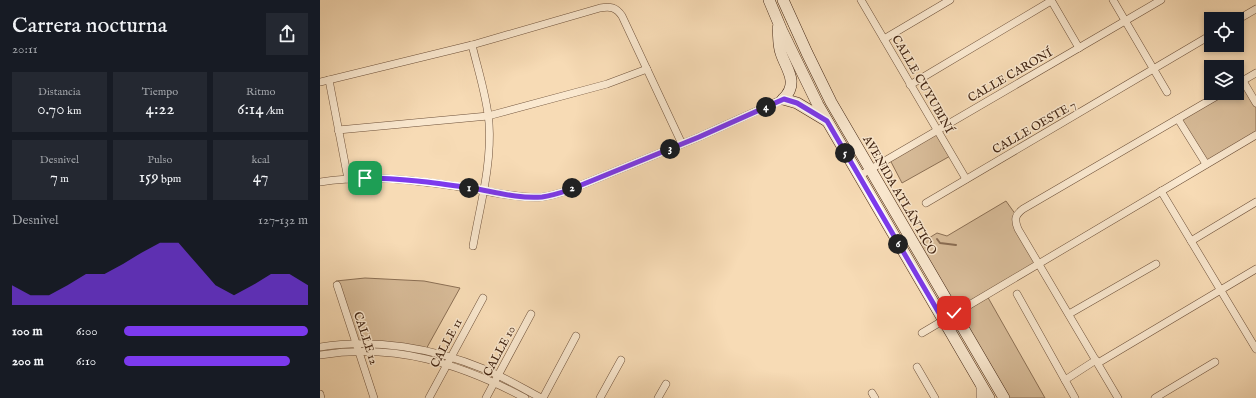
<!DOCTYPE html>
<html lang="es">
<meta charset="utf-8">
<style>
:root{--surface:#171b24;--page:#242831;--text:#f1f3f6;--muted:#9ea1a6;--accent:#7c3aed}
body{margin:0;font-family:"IM FELL English",serif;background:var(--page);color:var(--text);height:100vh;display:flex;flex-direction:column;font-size:15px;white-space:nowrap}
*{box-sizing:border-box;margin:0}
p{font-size:13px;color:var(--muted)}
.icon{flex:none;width:22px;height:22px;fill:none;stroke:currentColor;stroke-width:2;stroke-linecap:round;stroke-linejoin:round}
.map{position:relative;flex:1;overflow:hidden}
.sheet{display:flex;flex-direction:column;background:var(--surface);width:320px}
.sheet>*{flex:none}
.buttons{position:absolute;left:884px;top:12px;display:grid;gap:8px}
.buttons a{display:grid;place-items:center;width:40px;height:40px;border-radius:0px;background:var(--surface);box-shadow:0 2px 6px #0003;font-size:20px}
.pin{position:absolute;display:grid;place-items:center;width:34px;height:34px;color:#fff;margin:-17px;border-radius:8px;box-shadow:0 2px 6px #0006}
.km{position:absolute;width:20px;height:20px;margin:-10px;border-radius:50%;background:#222;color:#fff;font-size:11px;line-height:20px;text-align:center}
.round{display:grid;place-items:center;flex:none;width:42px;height:42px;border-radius:0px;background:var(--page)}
.overview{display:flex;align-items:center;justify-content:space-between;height:68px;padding:0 12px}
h1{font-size:22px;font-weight:600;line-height:30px}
.figures{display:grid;grid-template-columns:repeat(3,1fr);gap:6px;height:68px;padding:4px 12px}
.figures div{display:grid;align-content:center;border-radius:0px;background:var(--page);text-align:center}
.figures b{font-size:17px;font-weight:600}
.figures small{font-size:11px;font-weight:400}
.figures p{font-size:11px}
.chart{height:112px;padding:8px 12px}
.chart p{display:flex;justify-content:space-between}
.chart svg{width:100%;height:72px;margin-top:4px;fill:var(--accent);opacity:.7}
ul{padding:0 12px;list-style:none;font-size:13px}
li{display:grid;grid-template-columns:64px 48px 1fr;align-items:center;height:30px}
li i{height:10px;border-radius:5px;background:var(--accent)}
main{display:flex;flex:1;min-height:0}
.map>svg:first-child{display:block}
.green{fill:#d8bc99;stroke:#8c7055}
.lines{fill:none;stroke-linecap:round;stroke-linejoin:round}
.stream{stroke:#896c52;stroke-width:2}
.minor-casing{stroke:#6e513a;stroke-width:8}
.secondary-casing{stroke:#402311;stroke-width:12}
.minor{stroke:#fae8cf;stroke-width:7}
.secondary{stroke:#fae8cf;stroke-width:11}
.route-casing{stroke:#fff;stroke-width:8}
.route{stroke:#7c3aed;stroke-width:5}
.labels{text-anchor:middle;stroke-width:3;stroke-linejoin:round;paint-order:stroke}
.street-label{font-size:12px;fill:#402311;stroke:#fae8cf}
</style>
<main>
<section class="sheet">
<div class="overview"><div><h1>Carrera nocturna</h1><p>20:11</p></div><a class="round"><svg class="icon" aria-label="share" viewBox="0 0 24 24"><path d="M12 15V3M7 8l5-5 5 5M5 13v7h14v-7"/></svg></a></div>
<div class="figures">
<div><p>Distancia</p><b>0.70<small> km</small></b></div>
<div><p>Tiempo</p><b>4:22</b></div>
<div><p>Ritmo</p><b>6:14<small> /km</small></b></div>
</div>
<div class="figures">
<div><p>Desnivel</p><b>7<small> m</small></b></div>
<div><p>Pulso</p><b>159<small> bpm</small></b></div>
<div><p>kcal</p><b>47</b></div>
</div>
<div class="chart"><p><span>Desnivel</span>127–132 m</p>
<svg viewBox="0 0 160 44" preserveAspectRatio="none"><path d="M0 44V32L10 38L20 38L30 32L40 25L50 25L60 19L70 12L80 6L90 6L100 19L110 32L120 38L130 32L140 25L150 25L160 32V44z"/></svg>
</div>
<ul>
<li><b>100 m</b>6:00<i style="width:100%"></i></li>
<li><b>200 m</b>6:10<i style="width:90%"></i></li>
</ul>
</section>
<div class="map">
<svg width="936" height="398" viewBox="0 0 936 398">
<rect width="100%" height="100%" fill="#f7dbb5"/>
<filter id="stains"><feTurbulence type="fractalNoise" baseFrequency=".005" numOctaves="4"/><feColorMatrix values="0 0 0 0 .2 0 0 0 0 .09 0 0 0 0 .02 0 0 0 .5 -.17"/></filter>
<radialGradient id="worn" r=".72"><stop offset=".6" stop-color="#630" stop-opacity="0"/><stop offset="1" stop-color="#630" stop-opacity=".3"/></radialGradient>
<g class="green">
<path d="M923 81 936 103V135L886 164 858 119 902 93H917V84Z"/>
<path d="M617 131 632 155 582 183 569 158Z"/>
<path d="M686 201 696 215 695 217 718 263 666 294 725 398H684L596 246 617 233 627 236Z"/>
<path d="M45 278 104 281 140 288 105 351 37 344 16 281Z"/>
</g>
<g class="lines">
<path class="stream" d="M617 239 620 243 636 245"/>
<defs>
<g id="minor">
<path d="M541 0 646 179"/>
<path d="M731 0 759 48"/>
<path d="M793 0 847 92"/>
<path d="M917 20 936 9"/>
<path d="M564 39 630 0"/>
<path d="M152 45C158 70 167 97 169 123 172 164 160 206 153 246"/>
<path d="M9 80 28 179"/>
<path d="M923 81 936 103"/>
<path d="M0 82 152 45 280 8C290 6 296 7 302 16L362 144"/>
<path d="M917 84 936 73"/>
<path d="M590 85 731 1"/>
<path d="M858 119 886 164"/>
<path d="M18 130 168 116 287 84 327 69"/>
<path d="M539 176 841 0"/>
<path d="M0 182C48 175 87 179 134 186 160 189 197 199 222 197 231 196 240 193 249 190L379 137 463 99"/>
<path d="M841 191 936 349"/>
<path d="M606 203 891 35"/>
<path d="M871 241 936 202"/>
<path d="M17 285 54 398"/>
<path d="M697 294 755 398"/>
<path d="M749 314 836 264"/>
<path d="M602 333 936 135"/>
<path d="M0 347C55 338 113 348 164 369 184 377 202 388 221 398"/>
<path d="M0 355C75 343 139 363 205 398"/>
<path d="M778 363 936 269"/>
<path d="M597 367 615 398"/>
<path d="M745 380 776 360"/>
<path d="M552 393 555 398"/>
<path d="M0 394 1 398"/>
<path d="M109 398 163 298"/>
<path d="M166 398 211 314"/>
<path d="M223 398 256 336"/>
<path d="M280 398 301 360"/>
<path d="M338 398 346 384"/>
<path d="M660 398V385"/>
<path d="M798 398 698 229C694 219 695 215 703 209L902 93"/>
<path d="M835 398 895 362"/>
</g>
<g id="secondary">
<path d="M449 0 462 31 498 105 669 398"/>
<path d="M463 0 487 53 511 102 684 398"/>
<path d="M458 28C459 36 458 45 461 53 466 69 480 83 463 99"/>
<path d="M463 99 477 103 507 121"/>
</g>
</defs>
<use href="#minor" class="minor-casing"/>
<use href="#secondary" class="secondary-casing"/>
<use href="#minor" class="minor"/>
<use href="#secondary" class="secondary"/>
</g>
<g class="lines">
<defs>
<path id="route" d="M45 178C81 178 116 183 152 188 175 192 199 199 222 197 231 196 240 193 249 190L379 137 464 99 477 103 507 121 623 320 634 313"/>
</defs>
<use href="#route" class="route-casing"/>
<use href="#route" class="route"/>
</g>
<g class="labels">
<g class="street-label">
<text transform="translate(690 75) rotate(-30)" y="4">CALLE CARONÍ</text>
<text transform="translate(603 84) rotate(60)" y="4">CALLE CUYUBINÍ</text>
<text transform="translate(714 127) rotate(-30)" y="4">CALLE OESTE 7</text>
<text transform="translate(580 195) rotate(60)" y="4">AVENIDA ATLÁNTICO</text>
<text transform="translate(46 338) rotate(72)" y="4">CALLE 12</text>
<text transform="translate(126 343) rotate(-62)" y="4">CALLE 11</text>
<text transform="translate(179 351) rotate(-62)" y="4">CALLE 10</text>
</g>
</g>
<rect width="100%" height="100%" filter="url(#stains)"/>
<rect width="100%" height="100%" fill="url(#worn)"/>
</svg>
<div class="buttons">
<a><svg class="icon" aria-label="locate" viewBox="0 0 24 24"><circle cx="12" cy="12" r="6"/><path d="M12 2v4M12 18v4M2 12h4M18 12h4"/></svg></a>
<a><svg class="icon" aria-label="layers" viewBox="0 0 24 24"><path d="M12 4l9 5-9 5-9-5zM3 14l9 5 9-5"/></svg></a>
</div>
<div class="pin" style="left:45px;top:178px;background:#1e9e55"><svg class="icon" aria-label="arrive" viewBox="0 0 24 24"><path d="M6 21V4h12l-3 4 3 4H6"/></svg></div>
<div class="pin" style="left:634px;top:313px;background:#d93025"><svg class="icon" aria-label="check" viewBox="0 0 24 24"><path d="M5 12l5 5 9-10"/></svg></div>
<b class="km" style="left:149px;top:188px">1</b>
<b class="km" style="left:252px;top:188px">2</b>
<b class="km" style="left:350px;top:149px">3</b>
<b class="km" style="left:446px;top:107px">4</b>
<b class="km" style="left:525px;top:153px">5</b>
<b class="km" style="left:578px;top:244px">6</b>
</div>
</main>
